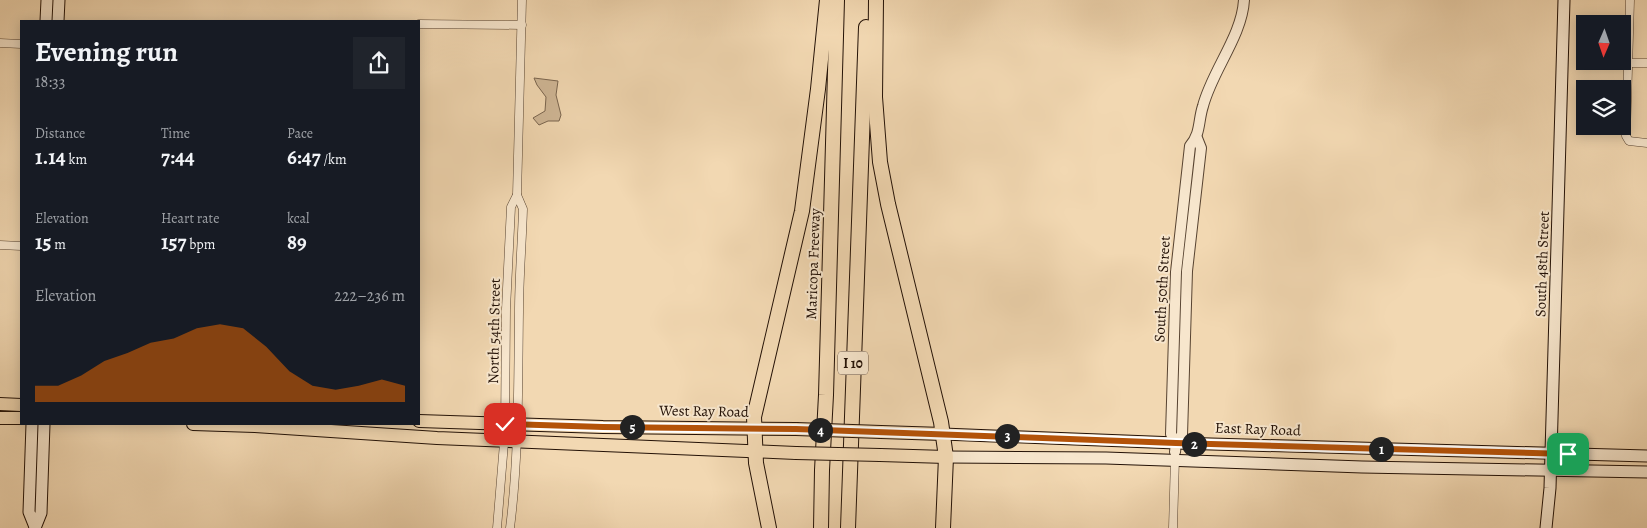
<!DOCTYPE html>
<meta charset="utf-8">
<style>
:root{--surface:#171b24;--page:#20242c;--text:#f1f3f6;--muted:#9ea1a6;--accent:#b45309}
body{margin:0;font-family:Alegreya,serif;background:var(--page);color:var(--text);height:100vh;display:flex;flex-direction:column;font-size:19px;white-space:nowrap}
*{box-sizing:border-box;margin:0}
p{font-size:16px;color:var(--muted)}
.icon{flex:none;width:28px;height:28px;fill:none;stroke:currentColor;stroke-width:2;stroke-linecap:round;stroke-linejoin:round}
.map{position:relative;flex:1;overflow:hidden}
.sheet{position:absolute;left:20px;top:20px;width:400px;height:405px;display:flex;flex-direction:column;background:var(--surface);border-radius:0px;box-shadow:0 2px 12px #0003}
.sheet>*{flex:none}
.needle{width:32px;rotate:182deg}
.controls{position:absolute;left:1576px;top:15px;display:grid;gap:10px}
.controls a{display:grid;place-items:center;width:55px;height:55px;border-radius:0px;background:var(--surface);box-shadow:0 2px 12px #0003;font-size:25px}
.pin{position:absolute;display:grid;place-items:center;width:42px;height:42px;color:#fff;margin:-21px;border-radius:10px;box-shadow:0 2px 8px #0006}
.km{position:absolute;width:25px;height:25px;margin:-12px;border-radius:50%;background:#222;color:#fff;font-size:14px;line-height:25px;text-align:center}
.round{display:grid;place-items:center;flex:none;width:52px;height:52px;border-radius:0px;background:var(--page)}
.summary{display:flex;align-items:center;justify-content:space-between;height:85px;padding:0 15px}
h1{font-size:28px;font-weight:700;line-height:38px}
.stats{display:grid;grid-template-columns:repeat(3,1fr);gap:8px;height:85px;padding:5px 15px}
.stats div{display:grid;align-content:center}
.stats b{font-size:21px;font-weight:700}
.stats small{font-size:14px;font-weight:400}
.stats p{font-size:14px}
.chart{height:140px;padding:10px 15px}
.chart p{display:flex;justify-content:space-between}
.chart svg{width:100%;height:90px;margin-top:5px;fill:var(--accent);opacity:.7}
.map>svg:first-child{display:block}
.green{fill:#cfb695;stroke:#79644e}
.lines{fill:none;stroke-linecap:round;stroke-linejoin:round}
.minor-casing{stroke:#574331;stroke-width:9}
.tertiary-casing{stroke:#574331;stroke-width:12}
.secondary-casing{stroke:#231106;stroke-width:13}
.primary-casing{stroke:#231106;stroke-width:14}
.motorway-casing{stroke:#231106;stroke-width:16}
.minor{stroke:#f7e6cd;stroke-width:8}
.tertiary{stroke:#f7e6cd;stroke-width:10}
.secondary{stroke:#f7e6cd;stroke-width:11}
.primary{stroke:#f2d8b2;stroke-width:12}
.motorway{stroke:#f2d8b2;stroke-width:14}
.primary-bridge-casing{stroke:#231106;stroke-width:14;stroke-linecap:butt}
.primary-bridge{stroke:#f2d8b2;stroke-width:12}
.route-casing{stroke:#fff;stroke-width:10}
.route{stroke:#b45309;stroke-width:6}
.labels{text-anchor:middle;stroke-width:4;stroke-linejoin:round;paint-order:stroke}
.shield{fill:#f7e6cd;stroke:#635142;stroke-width:1}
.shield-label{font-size:14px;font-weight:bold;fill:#231106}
.street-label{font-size:15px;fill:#231106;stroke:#f7e6cd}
</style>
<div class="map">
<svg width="1647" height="528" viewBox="0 0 1647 528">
<rect width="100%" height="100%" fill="#f2d8b2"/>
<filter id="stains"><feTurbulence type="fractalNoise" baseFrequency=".004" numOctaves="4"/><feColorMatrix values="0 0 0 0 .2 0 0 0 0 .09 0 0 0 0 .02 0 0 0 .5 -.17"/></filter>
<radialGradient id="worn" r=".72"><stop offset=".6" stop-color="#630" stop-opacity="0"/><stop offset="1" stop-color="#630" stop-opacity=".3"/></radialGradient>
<path class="green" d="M534 78 558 81 556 95 561 115 559 121H548L539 125 533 118 545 111 546 97 537 85Z"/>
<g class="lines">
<defs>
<g id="minor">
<path d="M1630 0 1626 136 1629 141 1647 143"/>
<path d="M419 24 522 25"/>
<path d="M0 43 21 44"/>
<path d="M1628 63H1647"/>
<path d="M0 245 21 246"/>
<path d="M497 528 505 431 506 309 511 207 517 195"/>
<path d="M510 528C519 456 518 384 519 312 519 278 522 243 523 209L517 195 522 0"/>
<path d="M1173 528 1175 458"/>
</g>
<g id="tertiary">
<path d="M1176 443 1182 435 1187 271 1201 148 1197 138"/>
<path d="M1175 452 1176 443 1171 434 1176 272 1190 146C1201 133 1198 121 1203 106 1212 71 1242 36 1244 0"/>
</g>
<g id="secondary">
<path d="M46 21 47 0"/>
<path d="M58 21 59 0"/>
<path d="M32 424 29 512 35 527"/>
<path d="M943 434 1176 443 1647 456"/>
<path d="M946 457 1106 458 1362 467 1647 472"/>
<path d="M35 528 41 513 44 424"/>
<path d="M1546 528 1550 488 1564 0"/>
</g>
<g id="primary">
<path d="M0 404 21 405"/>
<path d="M0 418H21"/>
<path d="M419 421 603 427 796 429"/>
<path d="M193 424 255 426 437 438 796 453"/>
<path d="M881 432 943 434"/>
<path d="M880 455 946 457"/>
</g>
<g id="motorway">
<path d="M876 0 875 97 880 162 888 204 941 422 946 457 943 528"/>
<path d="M769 528 756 463 754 417 802 211 818 89 827 0"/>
<path d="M821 528 822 470 826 395 837 0"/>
<path d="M848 528 866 27"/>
</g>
</defs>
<use href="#minor" class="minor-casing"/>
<use href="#tertiary" class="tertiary-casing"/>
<use href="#secondary" class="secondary-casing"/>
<use href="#primary" class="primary-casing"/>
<use href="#motorway" class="motorway-casing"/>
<use href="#minor" class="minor"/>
<use href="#tertiary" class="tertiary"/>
<use href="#secondary" class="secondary"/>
<use href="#primary" class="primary"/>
<use href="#motorway" class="motorway"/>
<defs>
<g id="primary-bridge">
<path d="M796 429 881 432"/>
<path d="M796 453 880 455"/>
</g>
</defs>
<use href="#primary-bridge" class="primary-bridge-casing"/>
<use href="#primary-bridge" class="primary-bridge"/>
</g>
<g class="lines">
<defs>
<path id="route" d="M505 424 603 427 796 429 1176 443 1568 454"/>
</defs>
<use href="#route" class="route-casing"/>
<use href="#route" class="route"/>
</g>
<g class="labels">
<rect class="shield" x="838" y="351.5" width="30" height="23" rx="4"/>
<g class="shield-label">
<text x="853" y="368">I 10</text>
</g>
<g class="street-label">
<text transform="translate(813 264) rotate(-88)" y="5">Maricopa Freeway</text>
<text transform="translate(1542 264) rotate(-88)" y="5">South 48th Street</text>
<text transform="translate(1162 289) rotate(-87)" y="5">South 50th Street</text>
<text transform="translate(494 331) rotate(-89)" y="5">North 54th Street</text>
<text transform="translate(704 411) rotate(1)" y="5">West Ray Road</text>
<text transform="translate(1258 429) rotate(2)" y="5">East Ray Road</text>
</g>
</g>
<rect width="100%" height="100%" filter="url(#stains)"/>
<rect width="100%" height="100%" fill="url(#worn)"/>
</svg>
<div class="controls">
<a><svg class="needle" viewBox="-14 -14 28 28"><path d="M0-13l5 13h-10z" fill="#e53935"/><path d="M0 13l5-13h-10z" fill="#9ea1a6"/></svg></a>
<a><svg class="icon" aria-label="layers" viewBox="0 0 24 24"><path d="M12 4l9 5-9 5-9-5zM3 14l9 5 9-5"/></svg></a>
</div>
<div class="pin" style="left:1568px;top:454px;background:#1e9e55"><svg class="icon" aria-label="arrive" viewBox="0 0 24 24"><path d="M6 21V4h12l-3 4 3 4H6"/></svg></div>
<div class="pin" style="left:505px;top:424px;background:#d93025"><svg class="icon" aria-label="check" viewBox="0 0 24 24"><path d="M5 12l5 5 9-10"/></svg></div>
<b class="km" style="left:1381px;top:449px">1</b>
<b class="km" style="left:1194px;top:444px">2</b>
<b class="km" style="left:1007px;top:436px">3</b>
<b class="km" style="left:820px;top:430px">4</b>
<b class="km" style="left:632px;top:427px">5</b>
<section class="sheet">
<div class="summary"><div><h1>Evening run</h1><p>18:33</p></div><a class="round"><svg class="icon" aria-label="share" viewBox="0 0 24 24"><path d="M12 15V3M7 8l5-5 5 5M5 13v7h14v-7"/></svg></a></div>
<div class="stats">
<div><p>Distance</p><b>1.14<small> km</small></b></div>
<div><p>Time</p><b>7:44</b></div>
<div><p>Pace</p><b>6:47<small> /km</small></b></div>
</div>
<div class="stats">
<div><p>Elevation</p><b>15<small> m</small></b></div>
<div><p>Heart rate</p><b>157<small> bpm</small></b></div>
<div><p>kcal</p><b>89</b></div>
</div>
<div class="chart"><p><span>Elevation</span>222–236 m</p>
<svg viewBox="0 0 160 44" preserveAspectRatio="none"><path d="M0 44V36L10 36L20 31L30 24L40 20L50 15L60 13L70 8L80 6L90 8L100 17L110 29L120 36L130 38L140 36L150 33L160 36V44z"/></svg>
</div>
</section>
</div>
